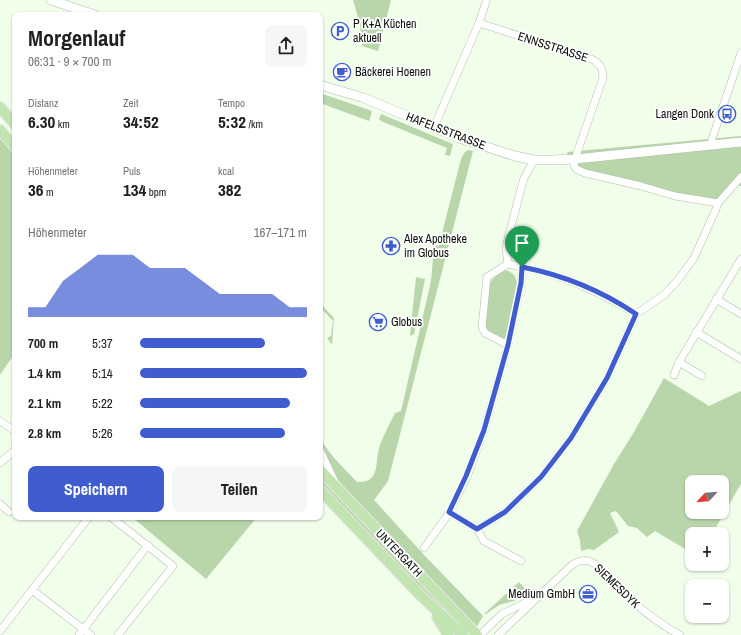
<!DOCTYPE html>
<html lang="de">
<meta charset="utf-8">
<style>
:root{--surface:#fff;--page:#f6f6f6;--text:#202124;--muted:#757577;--accent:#3f5dcf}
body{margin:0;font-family:"Archivo Narrow",sans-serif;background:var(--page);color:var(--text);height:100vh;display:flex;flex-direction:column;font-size:15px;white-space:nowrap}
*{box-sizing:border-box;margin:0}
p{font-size:13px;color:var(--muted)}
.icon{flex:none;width:22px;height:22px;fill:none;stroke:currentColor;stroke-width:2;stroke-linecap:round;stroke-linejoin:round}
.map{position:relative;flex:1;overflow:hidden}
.details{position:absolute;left:12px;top:12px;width:311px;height:508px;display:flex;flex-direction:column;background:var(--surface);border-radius:8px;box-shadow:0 1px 3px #0004}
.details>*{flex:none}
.needle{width:26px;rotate:244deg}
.tools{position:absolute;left:685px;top:475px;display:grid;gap:8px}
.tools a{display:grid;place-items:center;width:44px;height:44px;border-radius:8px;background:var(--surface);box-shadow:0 1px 3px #0004;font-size:20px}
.pin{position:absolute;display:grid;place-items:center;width:34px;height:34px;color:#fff;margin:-41px -17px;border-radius:50% 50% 50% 0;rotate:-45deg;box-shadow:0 0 4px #0007}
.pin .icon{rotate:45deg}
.round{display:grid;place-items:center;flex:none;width:42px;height:42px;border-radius:8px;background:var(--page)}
.summary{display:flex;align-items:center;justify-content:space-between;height:68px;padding:0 16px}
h1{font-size:22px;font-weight:700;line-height:30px}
.figures{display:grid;grid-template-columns:repeat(3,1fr);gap:6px;height:68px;padding:4px 16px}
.figures div{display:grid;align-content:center}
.figures b{font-size:17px;font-weight:700}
.figures small{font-size:11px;font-weight:400}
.figures p{font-size:11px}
.chart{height:112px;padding:8px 16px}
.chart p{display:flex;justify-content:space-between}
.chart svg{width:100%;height:72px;margin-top:4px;fill:var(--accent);opacity:.7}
.cta{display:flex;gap:8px;margin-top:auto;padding:8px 16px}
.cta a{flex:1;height:46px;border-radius:8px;background:var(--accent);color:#fff;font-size:16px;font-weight:700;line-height:46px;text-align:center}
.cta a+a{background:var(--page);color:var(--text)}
ul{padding:0 16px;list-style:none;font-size:13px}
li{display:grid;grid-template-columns:64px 48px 1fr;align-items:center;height:30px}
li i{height:10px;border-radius:5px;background:var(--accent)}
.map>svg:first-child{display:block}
.green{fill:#b9d6ab;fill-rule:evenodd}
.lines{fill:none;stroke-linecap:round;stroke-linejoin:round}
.minor-casing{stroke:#b2beac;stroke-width:8}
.secondary-casing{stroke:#b2beac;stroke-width:10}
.primary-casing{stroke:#e7e7e6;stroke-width:12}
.minor{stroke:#fff;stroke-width:7}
.secondary{stroke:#fff;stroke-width:9}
.primary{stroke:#c2e4b0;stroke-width:10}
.route-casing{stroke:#fff;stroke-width:8}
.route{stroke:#3f5dcf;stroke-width:5}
.labels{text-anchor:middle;stroke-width:3.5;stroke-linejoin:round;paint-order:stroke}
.poi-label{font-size:12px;fill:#0c100a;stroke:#fff;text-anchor:start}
.street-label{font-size:12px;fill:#0c100a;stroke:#fff}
</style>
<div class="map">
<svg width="741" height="635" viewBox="0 0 741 635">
<rect width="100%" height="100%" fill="#f0feea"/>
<g class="green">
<path d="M353 0H391L378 51 362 46 360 24Z"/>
<path d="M320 93 372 111 369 121 320 103Z"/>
<path d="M381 114 453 144 450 156 445 155 447 148 381 121 379 119Z"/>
<path d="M0 135 15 153V353L0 375Z"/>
<path d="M741 136V186H736L720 206 623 186 574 171 567 152Z"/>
<path d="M468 150 473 151 388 481 374 500 425 556 483 616 472 635H453L320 498V439L334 458 357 482C382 483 374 461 380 445 384 434 390 423 395 413L401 411 431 281 434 246 439 245 461 159 464 153Z"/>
<path d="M504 270C510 271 514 273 516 279 520 288 510 323 508 335L506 338 502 339 486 330C483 319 486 289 492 280 495 276 500 273 504 270Z"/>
<path d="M416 277 425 279 414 334 410 336Z"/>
<path d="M320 303 334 318 332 345 327 338 331 336 333 321 320 307Z"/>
<path d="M664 378 709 406 741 391V484L712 534H692V553L655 531 647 537 637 528 628 526 616 511 610 513 619 532 594 550 588 549 581 551 580 540 577 531 614 464 634 432ZM692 482H722V512H692Z"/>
<path d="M132 517H257L206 579Z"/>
<path d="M519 582 529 593 514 601 499 605 486 614H484Z"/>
</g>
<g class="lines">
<defs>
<g id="minor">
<path d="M479 23 486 2V0"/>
<path d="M434 127 479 23 591 59C600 62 603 70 603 78L577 153 574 165 576 169 585 173 641 186 675 196 718 203"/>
<path d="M712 145V139L741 53"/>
<path d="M508 264 487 277 482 327 485 333 508 345"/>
<path d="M522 267C563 275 601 292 636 314"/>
<path d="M716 299 741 314"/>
<path d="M696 332 741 359"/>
<path d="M679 362 702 376"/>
<path d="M674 375 679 362 741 259"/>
<path d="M0 421 15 431"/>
<path d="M320 450 335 482"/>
<path d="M0 463 15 450"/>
<path d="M0 504 9 512"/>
<path d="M449 512 477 529 505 512 541 477 571 438 607 378 636 314 664 295 678 280 694 258 716 209 718 203 741 177"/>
<path d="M111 517 173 566 118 635"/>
<path d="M477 529 484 541 521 561"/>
<path d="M424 548 447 516 467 477 484 430 508 345 521 283 522 267 508 264 506 248 509 234 524 178 534 160"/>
<path d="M32 590 91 635"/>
<path d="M0 631 89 517"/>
<path d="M79 635 148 545"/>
<path d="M480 635 502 614 531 600"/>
<path d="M498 635 572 565C581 559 586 559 595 564 623 593 645 616 680 635"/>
</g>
<g id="secondary">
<path d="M51 0 95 15"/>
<path d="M320 85 364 98 459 138 515 156 534 160H553L575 159 741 142"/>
</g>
<g id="primary">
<path d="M0 107 15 125"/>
<path d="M0 130 15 147"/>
<path d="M320 470 477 635"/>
<path d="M320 490 420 595 463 635"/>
<path d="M437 617 448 635"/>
</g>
</defs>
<use href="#minor" class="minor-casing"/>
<use href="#secondary" class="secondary-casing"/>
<use href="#primary" class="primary-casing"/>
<use href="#minor" class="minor"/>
<use href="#secondary" class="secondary"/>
<use href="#primary" class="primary"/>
</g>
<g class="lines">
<defs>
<path id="route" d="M522 267C563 275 602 291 636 314L607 378 571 438 541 477 505 512 477 529 449 512 466 476 484 430 508 345 521 283Z"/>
</defs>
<use href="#route" class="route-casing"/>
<use href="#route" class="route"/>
</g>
<defs>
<symbol id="parking-ring" viewBox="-11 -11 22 22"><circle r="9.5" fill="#fff" stroke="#3f5dcf" stroke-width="1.5"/><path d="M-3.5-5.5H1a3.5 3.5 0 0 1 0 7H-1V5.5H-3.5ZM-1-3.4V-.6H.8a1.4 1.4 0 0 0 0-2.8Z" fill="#3f5dcf"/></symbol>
<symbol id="cafe-ring" viewBox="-11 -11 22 22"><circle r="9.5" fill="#fff" stroke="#3f5dcf" stroke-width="1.5"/><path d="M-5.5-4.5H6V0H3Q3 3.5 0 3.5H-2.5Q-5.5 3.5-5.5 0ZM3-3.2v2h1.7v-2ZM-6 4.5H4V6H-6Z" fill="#3f5dcf"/></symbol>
<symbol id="bus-ring" viewBox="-11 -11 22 22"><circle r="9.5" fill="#fff" stroke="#3f5dcf" stroke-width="1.5"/><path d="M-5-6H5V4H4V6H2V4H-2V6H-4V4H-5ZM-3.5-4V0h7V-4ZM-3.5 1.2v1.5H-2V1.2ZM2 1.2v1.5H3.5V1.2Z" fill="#3f5dcf"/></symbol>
<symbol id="pharmacy-ring" viewBox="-11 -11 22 22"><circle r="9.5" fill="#fff" stroke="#3f5dcf" stroke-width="1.5"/><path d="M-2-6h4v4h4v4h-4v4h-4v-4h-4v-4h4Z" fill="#3f5dcf"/></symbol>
<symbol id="supermarket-ring" viewBox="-11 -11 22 22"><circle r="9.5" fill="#fff" stroke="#3f5dcf" stroke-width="1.5"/><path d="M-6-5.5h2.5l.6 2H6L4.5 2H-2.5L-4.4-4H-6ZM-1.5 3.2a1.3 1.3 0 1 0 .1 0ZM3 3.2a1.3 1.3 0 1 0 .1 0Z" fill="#3f5dcf"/></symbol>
<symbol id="office-ring" viewBox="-11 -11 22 22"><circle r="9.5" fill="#fff" stroke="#3f5dcf" stroke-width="1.5"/><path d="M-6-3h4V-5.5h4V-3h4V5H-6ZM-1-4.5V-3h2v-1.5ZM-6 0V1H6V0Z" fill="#3f5dcf"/></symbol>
</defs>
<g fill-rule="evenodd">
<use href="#parking-ring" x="330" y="21" width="20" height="20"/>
<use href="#cafe-ring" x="332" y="62" width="20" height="20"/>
<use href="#bus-ring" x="717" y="104" width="20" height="20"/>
<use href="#pharmacy-ring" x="381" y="236" width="20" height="20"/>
<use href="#supermarket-ring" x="368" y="312" width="20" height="20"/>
<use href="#office-ring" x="578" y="584" width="20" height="20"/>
</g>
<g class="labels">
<g class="poi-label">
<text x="353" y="28">P K+A Küchen<tspan x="353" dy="14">aktuell</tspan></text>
<text x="355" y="76">Bäckerei Hoenen</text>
<text x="714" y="118" text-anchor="end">Langen Donk</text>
<text x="404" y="243">Alex Apotheke<tspan x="404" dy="14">im Globus</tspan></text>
<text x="391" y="326">Globus</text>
<text x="575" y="598" text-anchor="end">Medium GmbH</text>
</g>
<g class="street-label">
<text transform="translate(553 47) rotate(18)" y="4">ENNSSTRASSE</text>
<text transform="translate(446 131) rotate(21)" y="4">HAFELSSTRASSE</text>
<text transform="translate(399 553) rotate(46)" y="4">UNTERGATH</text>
<text transform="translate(617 586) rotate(44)" y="4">SIEMESDYK</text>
</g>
</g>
</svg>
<div class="tools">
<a><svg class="needle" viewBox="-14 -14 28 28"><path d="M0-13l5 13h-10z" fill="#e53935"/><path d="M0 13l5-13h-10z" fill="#757577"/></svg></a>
<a>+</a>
<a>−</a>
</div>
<div class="pin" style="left:522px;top:267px;background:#1e9e55"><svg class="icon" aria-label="arrive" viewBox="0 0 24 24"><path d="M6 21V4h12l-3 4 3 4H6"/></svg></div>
<section class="details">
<div class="summary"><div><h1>Morgenlauf</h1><p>06:31 · 9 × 700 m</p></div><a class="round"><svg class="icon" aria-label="share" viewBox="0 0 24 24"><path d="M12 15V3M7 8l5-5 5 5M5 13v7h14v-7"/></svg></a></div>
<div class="figures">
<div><p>Distanz</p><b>6.30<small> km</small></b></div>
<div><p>Zeit</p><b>34:52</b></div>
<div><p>Tempo</p><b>5:32<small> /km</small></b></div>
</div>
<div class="figures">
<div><p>Höhenmeter</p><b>36<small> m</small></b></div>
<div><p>Puls</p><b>134<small> bpm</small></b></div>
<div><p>kcal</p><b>382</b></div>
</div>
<div class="chart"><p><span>Höhenmeter</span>167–171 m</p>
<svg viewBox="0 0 160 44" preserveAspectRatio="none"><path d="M0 44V38L10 38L20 22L30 14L40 6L50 6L60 6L70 14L80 14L90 14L100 22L110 30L120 30L130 30L140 30L150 38L160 38V44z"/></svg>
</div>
<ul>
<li><b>700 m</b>5:37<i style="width:75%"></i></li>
<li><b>1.4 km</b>5:14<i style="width:100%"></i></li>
<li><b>2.1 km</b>5:22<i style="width:90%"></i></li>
<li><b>2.8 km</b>5:26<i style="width:87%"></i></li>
</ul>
<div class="cta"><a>Speichern</a><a>Teilen</a></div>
</section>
</div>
